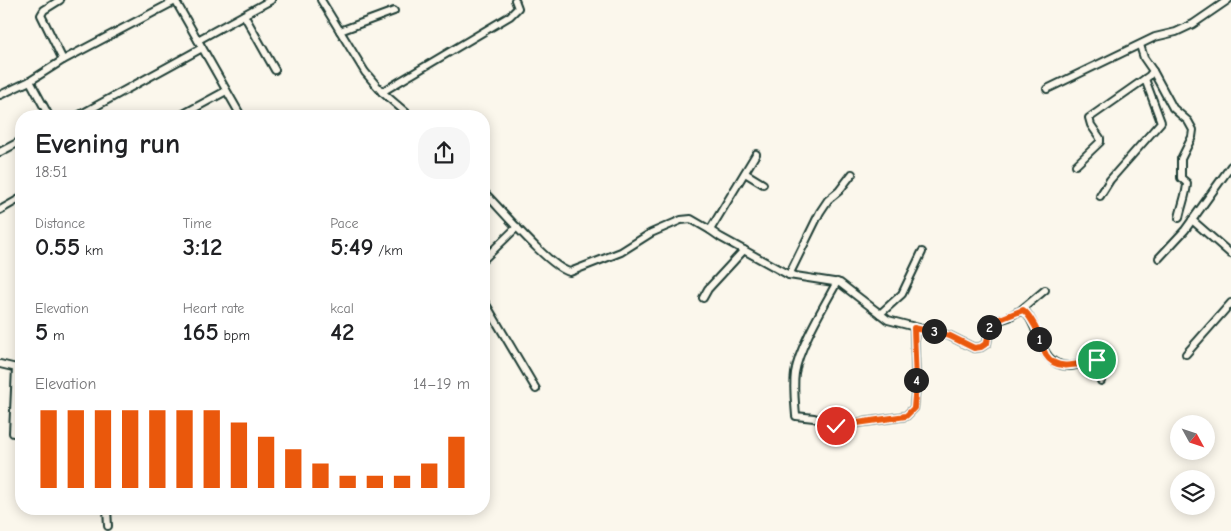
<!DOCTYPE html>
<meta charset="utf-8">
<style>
:root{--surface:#fff;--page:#f6f6f6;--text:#202124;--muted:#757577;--accent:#ea580c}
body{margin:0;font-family:"Comic Neue",sans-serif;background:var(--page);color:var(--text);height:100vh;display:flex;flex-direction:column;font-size:19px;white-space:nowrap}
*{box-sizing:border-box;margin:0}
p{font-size:16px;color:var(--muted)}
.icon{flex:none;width:28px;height:28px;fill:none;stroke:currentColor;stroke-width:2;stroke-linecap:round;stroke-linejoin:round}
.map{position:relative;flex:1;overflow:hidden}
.side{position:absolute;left:15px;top:110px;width:475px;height:405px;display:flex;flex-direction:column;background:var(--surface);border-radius:20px;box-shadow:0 2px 12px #0003}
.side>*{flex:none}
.needle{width:32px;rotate:130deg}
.buttons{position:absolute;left:1170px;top:415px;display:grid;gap:10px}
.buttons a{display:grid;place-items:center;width:45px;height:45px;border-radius:50%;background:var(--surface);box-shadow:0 2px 12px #0003;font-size:25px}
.pin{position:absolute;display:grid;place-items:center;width:42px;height:42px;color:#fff;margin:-21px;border:2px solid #fff;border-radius:50%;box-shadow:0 1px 5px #0007}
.km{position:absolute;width:25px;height:25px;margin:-12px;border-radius:50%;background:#222;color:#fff;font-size:14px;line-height:25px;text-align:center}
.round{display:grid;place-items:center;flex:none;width:52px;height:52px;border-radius:20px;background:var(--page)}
.overview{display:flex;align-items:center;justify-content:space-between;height:85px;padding:0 20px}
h1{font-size:28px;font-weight:600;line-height:38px}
.figures{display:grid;grid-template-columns:repeat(3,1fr);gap:8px;height:85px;padding:5px 20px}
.figures div{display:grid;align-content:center}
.figures b{font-size:25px;font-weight:600}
.figures small{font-size:14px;font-weight:400}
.figures p{font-size:14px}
.chart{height:140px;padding:10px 20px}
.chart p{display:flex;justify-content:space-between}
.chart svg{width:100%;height:90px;margin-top:5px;stroke:var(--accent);stroke-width:6}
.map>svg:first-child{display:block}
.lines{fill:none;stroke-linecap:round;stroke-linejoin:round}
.minor-casing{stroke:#1f3d34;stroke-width:10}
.minor{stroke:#fbf7ec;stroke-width:6}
.route-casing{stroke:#fff;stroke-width:10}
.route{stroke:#ea580c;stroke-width:6}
</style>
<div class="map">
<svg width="1231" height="531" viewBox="0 0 1231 531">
<rect width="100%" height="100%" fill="#fbf7ec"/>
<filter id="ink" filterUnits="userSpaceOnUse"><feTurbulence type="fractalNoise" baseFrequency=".02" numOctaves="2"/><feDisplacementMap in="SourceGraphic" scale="10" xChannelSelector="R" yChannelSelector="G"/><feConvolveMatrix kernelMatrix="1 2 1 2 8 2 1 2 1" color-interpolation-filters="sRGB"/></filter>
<g filter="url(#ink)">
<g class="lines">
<defs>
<g id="minor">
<path d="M60 0 44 10 41 15 63 60"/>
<path d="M175 0 241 116"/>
<path d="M321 0 365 72 382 92 410 116"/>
<path d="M244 15 275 70"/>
<path d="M340 31 394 11"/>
<path d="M198 40 271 0"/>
<path d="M1153 71 1173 108 1188 121 1193 130 1192 137 1181 159V178L1187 183C1187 193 1181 207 1179 218"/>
<path d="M30 81 49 116"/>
<path d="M1047 89 1155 37 1176 32 1193 24 1228 0"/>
<path d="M382 92 510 16 518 8 515 0"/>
<path d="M0 95 30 81 63 60 175 1"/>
<path d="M78 116 202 48"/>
<path d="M180 116 226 91"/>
<path d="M0 152 21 141"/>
<path d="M1076 165 1100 142V138L1091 125 1089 118 1149 76 1153 71 1144 58 1140 45"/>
<path d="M745 173 763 184"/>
<path d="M484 192C500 208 550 268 570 272L621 252 651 233 681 220 691 219 710 230 756 154"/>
<path d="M1100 196 1110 180 1161 122 1145 79"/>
<path d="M0 210 21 198"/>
<path d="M1192 220 1231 254"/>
<path d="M710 230 720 237 789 275 840 283 888 320 950 336 974 348 981 347 987 343 990 323 1009 317 1017 312 1025 311C1041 329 1039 367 1070 366 1079 365 1088 362 1097 360L1101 362V381"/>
<path d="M1159 258 1185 230 1231 166"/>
<path d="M484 259 517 227"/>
<path d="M789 275 820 212 828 200 839 191 852 174"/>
<path d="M837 282C824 306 799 347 795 373 793 387 795 402 796 416L814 418 836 426 906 416 914 408 916 384 914 328"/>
<path d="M703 298 708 289 744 250"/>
<path d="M484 301 536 389"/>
<path d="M1021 310 1045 290"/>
<path d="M880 314 902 294 922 252"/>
<path d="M1186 354 1231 303"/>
<path d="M0 364 21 369"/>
<path d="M13 433 16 368"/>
<path d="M107 509 108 526"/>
</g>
</defs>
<use href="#minor" class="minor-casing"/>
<use href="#minor" class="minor"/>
</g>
</g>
<g class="lines" filter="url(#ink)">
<defs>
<path id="route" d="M836 426 906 416 914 408 916 384 914 328 950 336 974 348 981 347 987 343 990 323 1023 310C1029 314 1031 320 1035 326 1040 335 1041 346 1046 355 1057 373 1081 363 1097 360"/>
</defs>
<use href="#route" class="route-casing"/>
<use href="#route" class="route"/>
</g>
</svg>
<div class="buttons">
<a><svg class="needle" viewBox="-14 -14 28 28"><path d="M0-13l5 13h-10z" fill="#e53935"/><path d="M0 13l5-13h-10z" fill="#757577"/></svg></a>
<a><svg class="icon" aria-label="layers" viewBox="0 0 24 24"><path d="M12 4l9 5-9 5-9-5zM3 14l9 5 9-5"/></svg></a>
</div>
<div class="pin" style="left:1097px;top:360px;background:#1e9e55"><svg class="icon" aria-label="arrive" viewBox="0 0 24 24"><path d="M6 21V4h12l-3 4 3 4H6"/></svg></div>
<div class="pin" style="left:836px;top:426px;background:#d93025"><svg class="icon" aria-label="check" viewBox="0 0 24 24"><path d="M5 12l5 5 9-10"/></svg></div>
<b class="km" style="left:1039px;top:339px">1</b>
<b class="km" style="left:989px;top:327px">2</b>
<b class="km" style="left:934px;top:331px">3</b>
<b class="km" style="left:916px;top:380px">4</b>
<section class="side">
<div class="overview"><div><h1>Evening run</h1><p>18:51</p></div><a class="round"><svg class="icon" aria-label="share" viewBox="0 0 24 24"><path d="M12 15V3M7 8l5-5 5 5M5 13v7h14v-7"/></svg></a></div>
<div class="figures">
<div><p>Distance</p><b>0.55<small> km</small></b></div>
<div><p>Time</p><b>3:12</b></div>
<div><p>Pace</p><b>5:49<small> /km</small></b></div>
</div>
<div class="figures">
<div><p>Elevation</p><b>5<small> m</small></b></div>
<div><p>Heart rate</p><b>165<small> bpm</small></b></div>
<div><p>kcal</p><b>42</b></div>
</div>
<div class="chart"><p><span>Elevation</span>14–19 m</p>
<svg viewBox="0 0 160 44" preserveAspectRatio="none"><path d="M5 44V6M15 44V6M25 44V6M35 44V6M45 44V6M55 44V6M65 44V6M75 44V12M85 44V19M95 44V25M105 44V32M115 44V38M125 44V38M135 44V38M145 44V32M155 44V19"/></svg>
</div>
</section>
</div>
